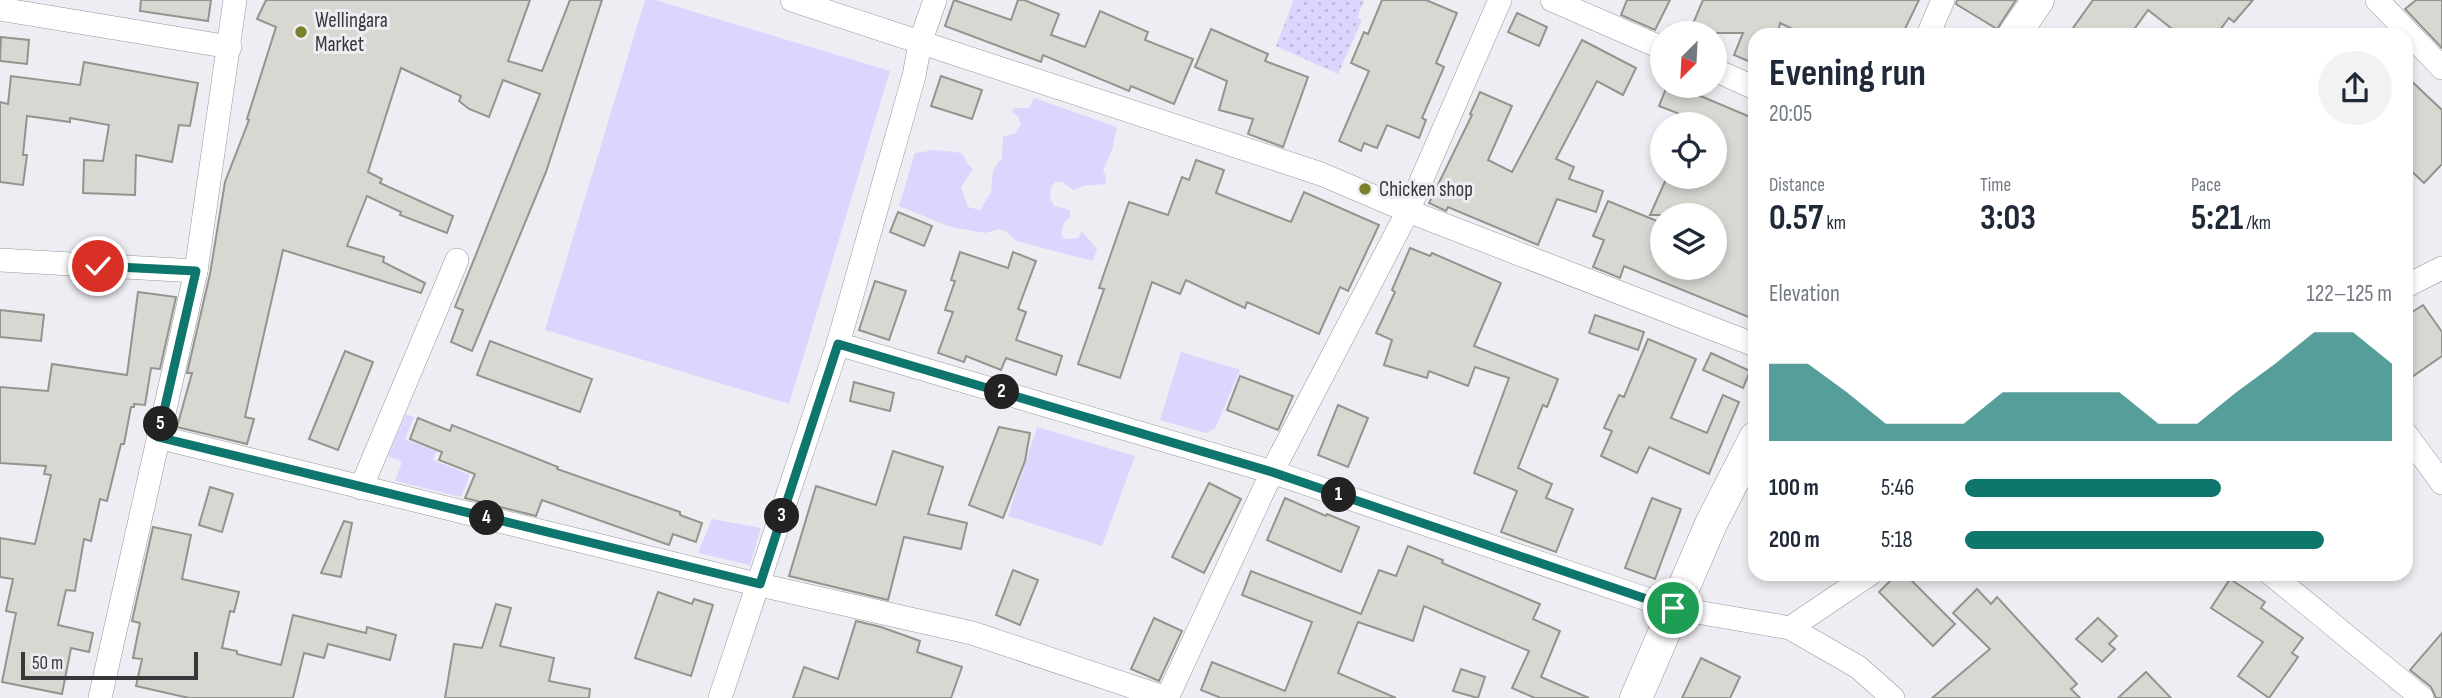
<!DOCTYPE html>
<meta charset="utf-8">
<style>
:root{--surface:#fff;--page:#f2f2f3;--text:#1f2937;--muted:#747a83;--accent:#0f766e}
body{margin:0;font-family:"Sofia Sans Condensed",sans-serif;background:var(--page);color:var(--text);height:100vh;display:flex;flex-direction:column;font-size:26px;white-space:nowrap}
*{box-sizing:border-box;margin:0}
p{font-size:23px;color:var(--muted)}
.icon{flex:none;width:38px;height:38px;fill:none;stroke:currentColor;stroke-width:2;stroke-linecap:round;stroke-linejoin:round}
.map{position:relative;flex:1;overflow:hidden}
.panel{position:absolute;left:1748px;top:28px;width:665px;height:553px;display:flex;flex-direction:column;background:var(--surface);border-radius:21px;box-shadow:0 4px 10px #0003}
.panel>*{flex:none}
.needle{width:46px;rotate:204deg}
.buttons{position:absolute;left:1650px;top:21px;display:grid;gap:14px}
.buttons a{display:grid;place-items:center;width:77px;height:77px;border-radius:50%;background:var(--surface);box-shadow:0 4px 10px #0003;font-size:35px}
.scale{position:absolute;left:21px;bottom:18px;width:177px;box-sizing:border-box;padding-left:7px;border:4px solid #38373a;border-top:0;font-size:19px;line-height:24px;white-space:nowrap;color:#38373a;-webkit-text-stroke:5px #eeedf3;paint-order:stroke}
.pin{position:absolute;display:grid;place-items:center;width:60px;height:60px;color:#fff;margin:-30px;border:4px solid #fff;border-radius:50%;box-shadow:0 2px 7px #0007}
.km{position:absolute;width:35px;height:35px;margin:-18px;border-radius:50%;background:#222;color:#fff;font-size:19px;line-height:35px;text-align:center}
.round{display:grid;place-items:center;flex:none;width:74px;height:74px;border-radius:37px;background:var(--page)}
.headline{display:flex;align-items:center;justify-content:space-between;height:119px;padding:0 21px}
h1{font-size:38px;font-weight:700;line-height:52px}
.figures{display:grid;grid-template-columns:repeat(3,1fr);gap:10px;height:119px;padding:7px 21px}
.figures div{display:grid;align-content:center}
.figures b{font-size:35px;font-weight:700}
.figures small{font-size:19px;font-weight:400}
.figures p{font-size:19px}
.chart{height:196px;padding:14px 21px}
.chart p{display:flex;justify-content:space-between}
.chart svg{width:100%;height:126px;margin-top:7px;fill:var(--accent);opacity:.7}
ul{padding:0 21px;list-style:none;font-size:23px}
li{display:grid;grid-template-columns:112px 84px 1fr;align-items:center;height:52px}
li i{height:18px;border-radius:9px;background:var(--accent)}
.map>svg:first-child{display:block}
.grass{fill:#ddd5fe}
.garden{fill:url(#garden-dots)}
.building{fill:#d7d8d2;stroke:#94948e;stroke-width:2}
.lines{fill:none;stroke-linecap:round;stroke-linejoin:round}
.street-casing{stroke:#97969c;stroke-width:24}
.secondary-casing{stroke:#97969c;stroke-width:33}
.street{stroke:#fff;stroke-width:23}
.secondary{stroke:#fff;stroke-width:32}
.route-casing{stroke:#fff;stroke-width:14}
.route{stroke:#0f766e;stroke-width:9}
.poi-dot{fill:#7b812c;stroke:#eeedf3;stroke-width:2.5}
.labels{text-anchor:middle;stroke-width:6;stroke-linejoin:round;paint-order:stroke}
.poi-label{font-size:21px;fill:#38373a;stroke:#eeedf3;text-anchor:start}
</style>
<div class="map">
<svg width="2442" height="698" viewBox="0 0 2442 698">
<defs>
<pattern id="garden-dots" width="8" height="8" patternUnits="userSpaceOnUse" patternTransform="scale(1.75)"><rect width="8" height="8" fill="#ddd5fe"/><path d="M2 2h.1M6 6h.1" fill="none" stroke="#beb7da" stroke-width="1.8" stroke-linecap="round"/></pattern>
</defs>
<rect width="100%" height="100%" fill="#eeedf3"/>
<g class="grass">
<path d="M645 0H655L890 71 789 404 545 330Z"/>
<path d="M1034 98 1117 127 1112 150 1103 170 1106 177 1105 184 1084 186 1073 190 1062 182H1055C1048 190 1049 196 1054 206L1070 210V217L1064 223 1061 234 1064 239 1078 238 1082 231 1097 249 1093 261 1016 241 1006 231 999 229 985 233 951 227 899 206 915 153 935 150 962 153 967 163 973 169 961 187 968 207 980 210 991 192 993 170 1002 158 1003 136 1015 134 1021 124 1018 116 1012 112 1014 108H1029Z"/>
<path d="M1181 352 1240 370 1215 429 1206 433 1160 420Z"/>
<path d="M406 414 414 417 405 439 437 451 433 460 470 475 461 497 395 481 402 462 388 456Z"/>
<path d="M1037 427 1135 456 1102 546 1008 516Z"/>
<path d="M712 519 761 528 750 565 698 553Z"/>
</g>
<path class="garden" d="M1294 0H1364L1357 18 1362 20 1338 74 1276 46Z"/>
<g class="building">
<path d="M141 0H211L208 21 140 11Z"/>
<path d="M266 0H530L508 61 542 71 570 0H602L546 172 472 351 451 342 463 310 455 307 540 94 503 80 489 117 469 109 459 101 461 96 401 68 368 172 382 179 380 183 453 216 447 233 400 215 401 212 367 196 347 246 384 257 383 262 425 283 421 293 283 250 245 417 254 419 247 444 177 427 192 373H187L210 274 225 182 249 120 247 119 276 27 257 19Z"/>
<path d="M954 0 1011 20 1018 0H1024L1059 14 1051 35 1085 47 1100 11 1148 32 1145 40 1193 59 1174 104 1131 86 1129 91 1043 55 1041 62 945 26Z"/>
<path d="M1382 0H1426L1457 13 1436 63 1444 67 1422 118 1426 120 1419 138 1387 125 1377 148 1364 143 1361 151 1339 141 1369 71 1351 63 1364 32 1368 34Z"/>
<path d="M1627 0H1670L1655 30 1621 15Z"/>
<path d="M1703 0H1919L1902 35H1805L1780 23 1778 33 1755 35V64L1734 55 1743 33H1689Z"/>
<path d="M1957 0H2016L1997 29 1956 4Z"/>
<path d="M2093 0H2253L2234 22 2229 18 2216 35H2180L2148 10 2130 35H2068Z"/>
<path d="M2416 0H2442V48L2405 9Z"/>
<path d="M1517 13 1547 27 1539 46 1508 32Z"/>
<path d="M1211 29 1268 54 1265 61 1308 77 1283 147 1248 134 1253 119 1219 110 1227 81 1195 67Z"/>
<path d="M1 37 29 40 27 64 0 61Z"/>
<path d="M1582 40 1636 68 1623 95 1597 81 1556 159 1574 167 1569 179 1603 191 1596 212 1557 199 1538 245 1448 207 1446 211 1429 203 1472 115 1470 114 1480 92 1512 106 1488 160 1512 172Z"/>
<path d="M84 62 198 83 190 126 179 125 172 162 136 155 135 195 83 193 84 160 103 161 109 125 70 118V122L27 116 23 155H27L23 185 0 182V102L8 104 11 76 80 85Z"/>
<path d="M941 76 982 90 972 119 931 106Z"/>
<path d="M2406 76 2442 110V164L2424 183 2406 166Z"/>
<path d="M1667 86H1702L1698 95 1755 119V307L1751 318 1624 266 1620 278 1593 267 1604 240 1593 236 1608 201 1662 223V268H1715V215H1650L1667 177H1715V124H1693L1695 120 1659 106Z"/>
<path d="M1196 160 1224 170 1216 193 1291 222 1304 192 1379 225 1348 291 1340 287 1319 334 1247 302 1245 308 1186 280 1180 294 1152 282 1120 378 1078 364 1104 289 1099 288 1129 202 1168 215 1182 177 1189 180Z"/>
<path d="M898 212 932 226 924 246 890 232Z"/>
<path d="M1410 248 1430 256 1432 253 1501 283 1474 346 1558 379 1547 407 1543 405 1518 468 1552 484 1546 498 1573 509 1556 552 1501 532 1517 491 1474 473 1509 378 1475 367 1468 386 1429 371 1427 378 1384 365 1392 340 1376 333 1395 292 1392 290Z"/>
<path d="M960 252 1008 268 1013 252 1036 261 1018 309 1026 312 1016 340 1062 356 1056 375 1006 358 1001 370 966 356 964 362 938 353 953 312 945 310 955 281 951 280Z"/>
<path d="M875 281 906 291 889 340 859 330Z"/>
<path d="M138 292 176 297 160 369 151 368 145 405 134 404V407H131L124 444H121L107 501 100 499 91 541 84 539 75 591 66 590 58 625 93 633 89 652 71 648 62 694 2 682 16 613 6 611 13 579 0 577V538L35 544 51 475 44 474 46 466 0 463V387L48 391 52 364 127 375Z"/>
<path d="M2423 305 2442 332V356L2406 381V316Z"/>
<path d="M0 310 44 315 41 341 0 337Z"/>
<path d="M1595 315 1644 332 1638 350 1589 333Z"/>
<path d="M1648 339 1696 359 1671 418 1707 433 1723 395 1739 402 1709 474 1649 447 1637 473 1601 456 1612 431 1604 428 1619 395 1624 397Z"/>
<path d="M490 341 592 379 580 412 477 375Z"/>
<path d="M345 351 373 362 338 450 309 439Z"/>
<path d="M1711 353 1750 371 1743 388 1703 370Z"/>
<path d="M1240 376 1293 396 1278 430 1227 410Z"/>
<path d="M854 382 894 393 890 411 850 401Z"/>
<path d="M1338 405 1368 418 1348 467 1318 455Z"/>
<path d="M418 418 450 431 452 425 558 467 557 469 680 512V515L702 523 696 542 673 534 669 545 542 500 536 516 465 498 475 474 439 460 442 452 410 439Z"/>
<path d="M999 427 1030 433 1025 461 1003 518 969 505Z"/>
<path d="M893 451 943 467 928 514 967 523 961 549 904 537 888 600 789 576 816 486 876 505Z"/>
<path d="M1209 483 1241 499 1204 573 1172 557Z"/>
<path d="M210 487 233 494 222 532 199 525Z"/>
<path d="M1285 498 1326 516 1327 514 1359 527 1341 572 1267 540Z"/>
<path d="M1652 498 1681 509 1655 579 1625 568Z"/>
<path d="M344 521 352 523 341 577 321 573Z"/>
<path d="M153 527 191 535 182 579 239 592 234 612 230 611 222 648 237 651V654L281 665 293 615 366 633 367 627 396 635 390 660 328 644 324 658 304 653 293 698H189L136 686 142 659 133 658 140 623 132 621Z"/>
<path d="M1408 546 1443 560 1442 563 1540 604 1533 619 1560 631 1541 677 1589 698H1535L1512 688 1529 651 1424 606 1413 641 1358 622 1338 673 1396 698H1221L1201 690 1212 662 1285 691 1312 622 1242 595 1251 571 1361 614 1379 570 1396 576Z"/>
<path d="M1013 570 1038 580 1020 625 996 615Z"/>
<path d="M1897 574H1905L1955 624 1933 646 1879 592Z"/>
<path d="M2230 579 2265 602 2261 608 2303 638 2292 653 2298 657 2269 698 2238 676 2263 642 2211 608Z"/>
<path d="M1977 589 1991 604 1997 597 2077 684 2071 689 2080 698H1932L1990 649 1953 613Z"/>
<path d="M658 592 692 604 694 599 713 605 691 676 635 658Z"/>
<path d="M496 604 511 608 500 646 554 658 549 681 590 689 589 698H445L454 644 482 648Z"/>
<path d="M1154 618 1182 631 1159 681 1131 669Z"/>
<path d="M2098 618 2117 636 2109 644 2115 649 2102 662 2076 639Z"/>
<path d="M856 621 881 627 920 641 917 652 962 667 951 698H793L804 667 838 679Z"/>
<path d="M2442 633V698H2436L2431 687 2410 670Z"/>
<path d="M1701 658 1740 677 1730 698H1682Z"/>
<path d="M1461 669 1485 677 1478 698 1453 691Z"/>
<path d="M2146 672 2171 698H2118Z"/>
</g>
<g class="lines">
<defs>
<g id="street">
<path d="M792 0 1321 174 1408 211 1755 345"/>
<path d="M1552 0 1662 48"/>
<path d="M2377 0 2442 68"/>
<path d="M0 9 230 47"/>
<path d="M1928 35 1943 0"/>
<path d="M1715 70 1755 88"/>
<path d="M0 260 196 271"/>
<path d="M2406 286 2442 268"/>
<path d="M838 344 1272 472 1673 608 1790 628 1870 574"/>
<path d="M2406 434 2442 483"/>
<path d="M158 437 760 585 972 633 1166 698"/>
<path d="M361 488 457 260"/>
<path d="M2271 574 2422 698"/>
<path d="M1790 628 1858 667 1893 698"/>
<path d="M100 698 196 271 235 0"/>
<path d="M720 698 838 344 914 76 920 43 935 0"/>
<path d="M1167 698 1272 472 1408 211 1500 0"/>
</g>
<g id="secondary">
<path d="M2014 35 2038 0"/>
<path d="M1636 698 1711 524 1755 438"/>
</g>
</defs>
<use href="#street" class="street-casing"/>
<use href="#secondary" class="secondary-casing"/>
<use href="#street" class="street"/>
<use href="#secondary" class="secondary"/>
</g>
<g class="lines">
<defs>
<path id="route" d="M98 266 196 271 158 437 760 584 838 344 1272 472 1673 608"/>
</defs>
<use href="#route" class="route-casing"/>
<use href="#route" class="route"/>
</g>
<g class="poi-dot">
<circle cx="301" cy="32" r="7"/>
<circle cx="1365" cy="189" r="7"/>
</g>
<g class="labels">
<g class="poi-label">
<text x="315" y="27">Wellingara<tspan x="315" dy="24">Market</tspan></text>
<text x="1379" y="196">Chicken shop</text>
</g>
</g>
</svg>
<div class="buttons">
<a><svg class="needle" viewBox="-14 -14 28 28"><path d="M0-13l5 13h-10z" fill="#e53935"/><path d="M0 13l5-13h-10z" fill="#747a83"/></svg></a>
<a><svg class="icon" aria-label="locate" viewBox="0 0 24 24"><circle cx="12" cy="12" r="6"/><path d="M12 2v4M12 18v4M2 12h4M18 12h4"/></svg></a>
<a><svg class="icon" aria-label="layers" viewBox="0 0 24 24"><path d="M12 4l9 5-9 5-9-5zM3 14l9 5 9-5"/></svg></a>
</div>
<div class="scale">50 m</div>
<div class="pin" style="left:1673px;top:608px;background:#1e9e55"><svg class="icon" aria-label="arrive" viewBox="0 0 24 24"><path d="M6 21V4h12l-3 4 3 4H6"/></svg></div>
<div class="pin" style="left:98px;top:266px;background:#d93025"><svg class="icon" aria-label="check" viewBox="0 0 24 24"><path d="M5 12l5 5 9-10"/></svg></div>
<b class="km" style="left:1339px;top:495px">1</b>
<b class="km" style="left:1002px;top:392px">2</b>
<b class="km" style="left:782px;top:516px">3</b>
<b class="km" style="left:487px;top:518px">4</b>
<b class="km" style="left:161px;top:424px">5</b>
<section class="panel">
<div class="headline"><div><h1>Evening run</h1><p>20:05</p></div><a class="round"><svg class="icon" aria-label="share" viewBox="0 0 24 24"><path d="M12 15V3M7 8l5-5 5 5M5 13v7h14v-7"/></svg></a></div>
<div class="figures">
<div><p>Distance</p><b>0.57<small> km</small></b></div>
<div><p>Time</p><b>3:03</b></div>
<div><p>Pace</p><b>5:21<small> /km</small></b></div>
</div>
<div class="chart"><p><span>Elevation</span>122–125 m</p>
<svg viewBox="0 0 160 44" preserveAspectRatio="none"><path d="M0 44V17L10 17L20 27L30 38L40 38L50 38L60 27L70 27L80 27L90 27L100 38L110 38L120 27L130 17L140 6L150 6L160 17V44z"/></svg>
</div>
<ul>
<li><b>100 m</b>5:46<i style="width:60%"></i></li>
<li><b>200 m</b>5:18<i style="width:84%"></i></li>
</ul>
</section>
</div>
